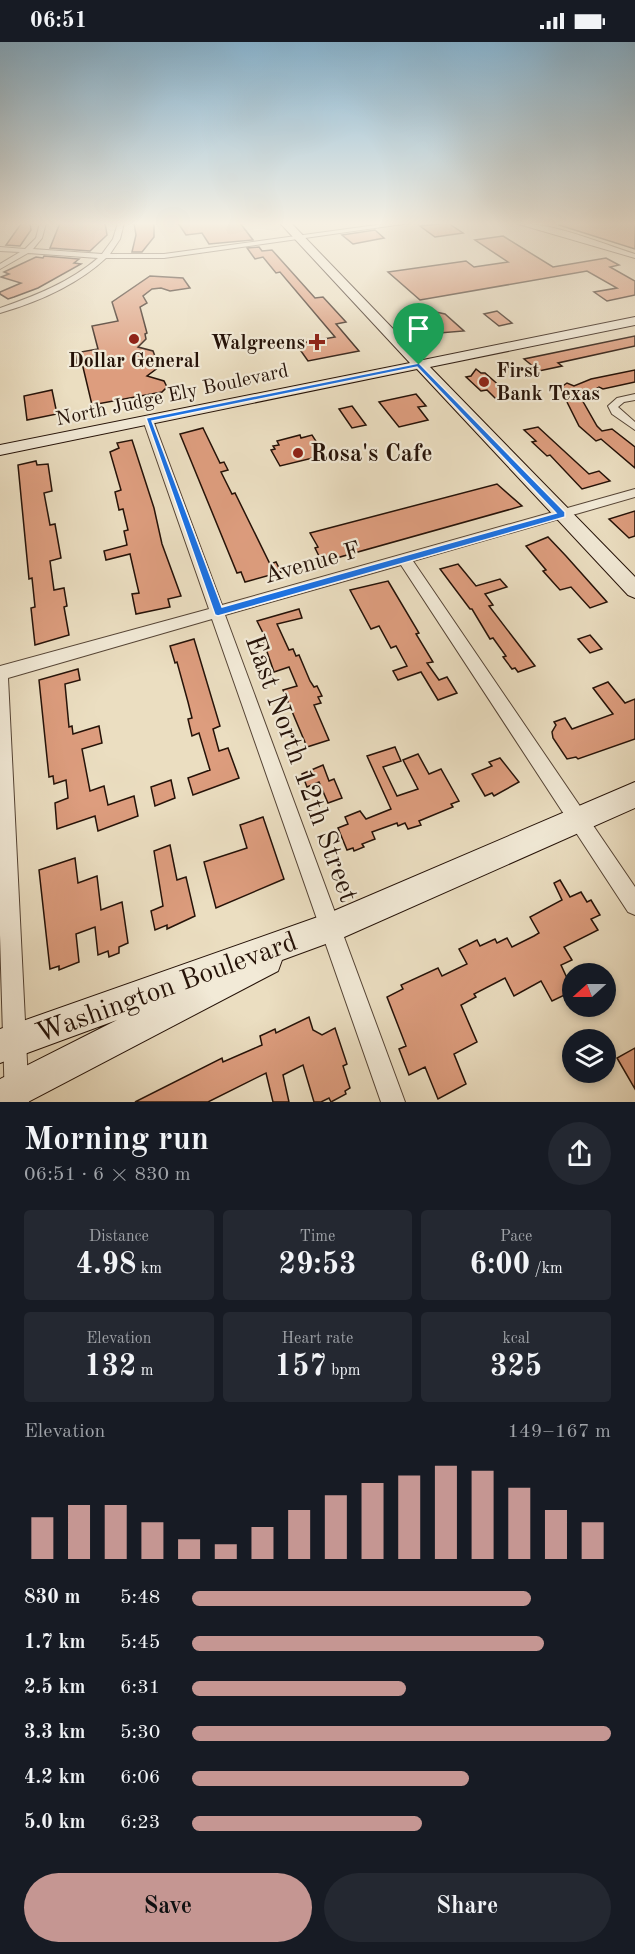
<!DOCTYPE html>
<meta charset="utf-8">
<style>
:root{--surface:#171b24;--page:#242831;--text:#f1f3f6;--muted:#9ea1a6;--accent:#c59692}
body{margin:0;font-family:"Old Standard TT",serif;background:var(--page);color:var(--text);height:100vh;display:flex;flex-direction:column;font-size:22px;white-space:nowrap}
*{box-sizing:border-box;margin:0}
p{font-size:20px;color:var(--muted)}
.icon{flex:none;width:33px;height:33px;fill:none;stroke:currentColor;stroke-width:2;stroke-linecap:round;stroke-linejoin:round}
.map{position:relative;height:1060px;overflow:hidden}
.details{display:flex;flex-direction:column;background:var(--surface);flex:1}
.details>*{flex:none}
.needle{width:39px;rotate:249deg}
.tools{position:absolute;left:562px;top:921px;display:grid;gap:12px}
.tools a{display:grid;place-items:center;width:54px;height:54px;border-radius:50%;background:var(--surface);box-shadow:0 3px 9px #0003;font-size:30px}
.pin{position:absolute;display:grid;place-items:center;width:51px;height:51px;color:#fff;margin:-62px -26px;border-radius:50% 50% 50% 0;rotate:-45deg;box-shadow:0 0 6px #0007}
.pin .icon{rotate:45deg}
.round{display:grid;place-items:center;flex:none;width:63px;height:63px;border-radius:32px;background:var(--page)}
.summary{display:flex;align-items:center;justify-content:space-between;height:102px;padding:0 24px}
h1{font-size:33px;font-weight:700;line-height:45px}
.stats{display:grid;grid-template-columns:repeat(3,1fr);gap:9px;height:102px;padding:6px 24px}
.stats div{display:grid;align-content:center;border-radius:6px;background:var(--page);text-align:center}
.stats b{font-size:30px;font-weight:700}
.stats small{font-size:16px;font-weight:400}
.stats p{font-size:16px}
.chart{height:168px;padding:12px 24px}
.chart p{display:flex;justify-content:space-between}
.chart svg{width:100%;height:108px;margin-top:6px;stroke:var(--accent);stroke-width:6}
.primary-button{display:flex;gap:12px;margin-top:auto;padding:12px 24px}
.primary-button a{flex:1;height:69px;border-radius:36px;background:var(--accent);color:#111;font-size:24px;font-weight:700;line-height:69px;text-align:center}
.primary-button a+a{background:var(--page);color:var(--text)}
ul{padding:0 24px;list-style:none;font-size:20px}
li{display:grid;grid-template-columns:96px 72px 1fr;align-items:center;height:45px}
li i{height:15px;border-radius:8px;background:var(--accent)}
.status{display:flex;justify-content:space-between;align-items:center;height:42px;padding:0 30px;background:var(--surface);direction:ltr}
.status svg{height:16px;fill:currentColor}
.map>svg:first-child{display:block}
.building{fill:#dd9d7e;stroke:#251208;stroke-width:1.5}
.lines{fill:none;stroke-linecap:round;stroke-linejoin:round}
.street-casing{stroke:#564536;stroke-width:2}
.secondary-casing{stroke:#251208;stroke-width:2}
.street{fill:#f2ead7;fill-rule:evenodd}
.secondary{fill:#f2ead7;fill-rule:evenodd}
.route{fill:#1a73e8;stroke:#fff;stroke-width:1.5;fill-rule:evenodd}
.poi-dot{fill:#8f2418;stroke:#f2ead7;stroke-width:2}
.labels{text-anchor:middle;stroke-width:4.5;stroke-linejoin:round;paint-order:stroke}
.far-poi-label{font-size:20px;font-weight:bold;fill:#251208;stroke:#f2ead7;text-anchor:end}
.far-street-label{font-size:20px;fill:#251208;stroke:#f2ead7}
.poi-label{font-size:24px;font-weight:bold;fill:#251208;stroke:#f2ead7;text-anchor:start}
.street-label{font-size:24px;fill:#251208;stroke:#f2ead7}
.near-street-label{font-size:28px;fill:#251208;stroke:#f2ead7}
</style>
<div class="status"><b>06:51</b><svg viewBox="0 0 49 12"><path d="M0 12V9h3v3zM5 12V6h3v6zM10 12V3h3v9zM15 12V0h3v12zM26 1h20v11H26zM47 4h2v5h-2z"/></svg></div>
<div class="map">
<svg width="635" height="1060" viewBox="0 0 635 1060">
<rect width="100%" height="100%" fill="#ebdec1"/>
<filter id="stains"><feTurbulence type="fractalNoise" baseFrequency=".00333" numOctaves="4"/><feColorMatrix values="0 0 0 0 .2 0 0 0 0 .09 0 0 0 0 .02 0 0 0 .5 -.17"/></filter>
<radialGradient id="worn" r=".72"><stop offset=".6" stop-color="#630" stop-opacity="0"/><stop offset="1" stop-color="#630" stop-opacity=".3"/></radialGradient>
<g class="building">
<path d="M30 181 31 188 20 204 6 203 21 182Z"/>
<path d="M60 181H105L107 193 90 209 50 206Z"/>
<path d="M134 181H154V195L142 210H132L136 193Z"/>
<path d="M178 181H240L253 198 209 202 202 191 186 193Z"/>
<path d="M448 181 463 191 435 195 420 184Z"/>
<path d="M560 181H635V207L559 183Z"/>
<path d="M375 188 384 196 353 202 342 193Z"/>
<path d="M503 194 553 225 606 216 619 223 610 225 635 239V253L607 259 594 250 617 246 587 229 420 258 388 230 466 219 474 225 508 220 475 198Z"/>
<path d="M259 205 262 209 272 208 315 256 323 255 346 280 336 282 359 309 308 319 296 302 335 295 280 230 276 231 263 215 255 217 247 206Z"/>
<path d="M44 214 79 217 74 221 81 222 38 246 14 255 8 257 0 252V250L21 241 1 235 9 232 4 230 36 215 43 216Z"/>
<path d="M150 234 183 236 190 246 170 249 161 246 152 247 143 254 147 261 140 265 147 291 145 292 146 297 138 305 153 309 159 325 147 334 164 339 167 345 162 350 92 363 82 321 77 322 75 311 98 307 92 284 118 279 112 260Z"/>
<path d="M497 269 512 281 499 284 484 272Z"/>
<path d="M436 270 445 272 464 289 439 291 419 273Z"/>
<path d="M635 294V304L558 321 562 324 539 329 524 317Z"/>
<path d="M476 327 481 331H485L502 346 498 347 508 355 497 358 487 348 481 349 466 335 471 334Z"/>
<path d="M635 328V340L603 347 599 345 581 356 597 384 602 389 612 387 635 405V426L601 397 596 399 579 384 560 346 567 341 574 344 591 337Z"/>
<path d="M52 348 57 372 27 378 24 354Z"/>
<path d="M416 352 426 364 418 365 428 378 399 385 379 360Z"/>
<path d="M352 364 366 383 352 386 339 367Z"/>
<path d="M538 385 589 432 599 429 610 439 582 447 550 413 547 414 532 400 536 399 524 388Z"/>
<path d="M203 386 220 421 224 420 228 428 221 430 232 452 235 451 270 522 276 520 281 530 245 540 241 530 237 531 180 392Z"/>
<path d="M300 393 301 396 312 393 325 413 280 424 271 408 275 407 273 404 279 403 277 399Z"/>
<path d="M132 398 154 466 162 502 181 554 168 557 170 565 136 572 132 552 139 551 130 512 106 518 104 509 127 503 124 489 128 488 123 467 119 468 115 450 121 448 110 410 119 406 117 401Z"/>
<path d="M36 419 37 423 48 422 52 449 44 451 50 483 55 482 61 516 50 519 54 548 64 546 67 564 64 565 69 593 35 603 31 566 35 565 32 536 29 537 18 423Z"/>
<path d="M497 442 522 464 322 520 315 506 318 505 310 491Z"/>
<path d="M635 469V494L629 496 609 477Z"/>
<path d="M548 495 566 514 607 560 590 566 571 545 560 548 543 529 546 528 526 504Z"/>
<path d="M458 522 476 544 500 537 507 545 485 552 493 563 489 564 535 624 518 630 515 626 512 627 503 615 506 614 493 596 490 597 472 567H470L440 527Z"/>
<path d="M388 539 419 591 416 592 433 620 427 621 439 638 447 635 457 651 438 658 421 630 398 638 393 629 407 624 396 604 391 606 379 584 371 587 350 548Z"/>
<path d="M299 567 302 576 277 582 289 608 293 607 296 614 299 613 310 639 314 645 317 644 322 654 318 655 321 661 314 663 329 698 307 705 283 648 297 644 289 625 274 630 263 598 266 597 257 579Z"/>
<path d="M590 593 602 607 590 611 578 597Z"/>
<path d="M194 597 220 684 213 687 219 709 228 706 239 736 193 753 188 736 210 728 199 691 192 694 188 677 192 676 188 660 177 620 175 621 170 604Z"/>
<path d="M78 627 80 638 65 642 69 685 72 684 73 692 99 684 102 701 82 707 90 749 104 744 108 763 134 754 138 774 98 789 95 774 57 787 55 761 68 756 66 738 54 742 53 734 49 735 39 638Z"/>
<path d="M608 640 625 661 635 657V697L578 717 576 715 567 717 553 696 552 690 556 683 554 680 565 676 572 687 613 672 593 646Z"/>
<path d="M395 705 401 719 383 725 397 754 418 747 403 718 418 712 429 732 441 727 459 759 451 762 453 765 419 779 421 783 408 787 405 781 398 784 397 781 372 790 375 797 362 802 364 805 354 809 353 806 347 808 338 786 348 782 345 775 360 769 366 777 391 767 367 714Z"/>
<path d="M500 716 519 740 494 754 492 751 485 754 472 732 492 724 489 720Z"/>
<path d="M323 723 329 739 334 737 342 756 328 761 319 740 307 745 302 732Z"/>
<path d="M171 738 175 756 155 764 151 745Z"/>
<path d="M263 775 284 837 216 866 204 820 247 806 240 783Z"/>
<path d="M170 803 177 838 186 835 195 874 167 887V883L155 888 151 869 163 864 154 809Z"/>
<path d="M75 816 78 841 97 834 101 868 122 860 128 901 119 905V911L109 915 108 909 98 913 95 885 76 892 79 920 59 928V924L50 927 39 828Z"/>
<path d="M560 838 570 855 581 850 587 860 591 858 600 873 591 877 598 888 564 905 572 918 561 923 573 949 552 959 541 939 514 954 505 936 474 952 476 955 461 963 477 1000 454 1012 466 1042 438 1057 425 1025 409 1033 399 1007 406 1004 387 955 403 947 401 943 438 926 442 934 467 922 459 907 477 898 480 904 495 897 497 901 507 896 512 905 534 894 539 891 530 875 562 858 554 841Z"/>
<path d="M309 975 313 988 322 993 335 986 347 1022 343 1024 350 1046 345 1049 346 1052 331 1060 329 1056 321 1060H314L303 1023 283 1033 289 1060H273L266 1031 208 1060H135L222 1016 223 1020 262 1003 260 994 275 987 276 991Z"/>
<path d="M635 1006V1047L617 1016Z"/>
</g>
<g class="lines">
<defs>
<g id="street">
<path d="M40 181H46L42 196 33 207 102 212 113 197 118 181H124L120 197 110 212H164L391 181H410L164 216H106C77 243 38 260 0 271V266C35 254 70 240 98 216L28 211 0 227V222L20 210 0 209V205L25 207 36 196Z"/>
<path d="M515 181C555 181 597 200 635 212V216Z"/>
<path d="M635 352V358L624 360 618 365 635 380V388L612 372 608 364 617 356Z"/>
<path d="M148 375 153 378 222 563 635 447V455L413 519 635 845V873L628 870 401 523 225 573 405 1060H381L212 577 8 636 29 1060H5L0 893V624L209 567 143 378Z"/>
</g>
<g id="secondary">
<path d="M280 181H291L423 318 635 275V283L430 325 635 535V556L628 553 417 327 0 413V403L410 321Z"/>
<path d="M635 740V766L342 896 282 918 278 929 28 1060H0V1037L117 978 0 1021V987L329 871Z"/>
</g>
</defs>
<use href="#street" class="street-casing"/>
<use href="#secondary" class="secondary-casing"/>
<use href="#street" class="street"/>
<use href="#secondary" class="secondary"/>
</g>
<linearGradient id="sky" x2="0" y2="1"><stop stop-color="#88b7d5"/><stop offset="0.55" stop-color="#f6f0e3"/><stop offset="1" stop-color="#f6f0e3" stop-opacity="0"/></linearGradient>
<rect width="635" height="330" fill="url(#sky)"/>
<path class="route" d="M419 321 565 470V475L218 574 215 573 146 376ZM417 325 556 471 222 565 152 379Z"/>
<g class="poi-dot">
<circle cx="134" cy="297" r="6"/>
<path d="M314 291h6v6h6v6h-6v6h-6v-6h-6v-6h6z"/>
<circle cx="484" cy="340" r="6"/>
<circle cx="298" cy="411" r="6"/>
</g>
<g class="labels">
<g class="far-poi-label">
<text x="305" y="307">Walgreens</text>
<text x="134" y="325" text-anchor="middle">Dollar General</text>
<text x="496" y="335" text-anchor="start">First<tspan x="496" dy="23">Bank Texas</tspan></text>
</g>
<g class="far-street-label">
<text transform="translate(172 352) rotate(-12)" y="7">North Judge Ely Boulevard</text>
</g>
<g class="poi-label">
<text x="310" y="419">Rosa's Cafe</text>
</g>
<g class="street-label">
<text transform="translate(312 520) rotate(-16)" y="8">Avenue F</text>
</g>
<g class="near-street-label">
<text transform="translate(303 726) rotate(70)" y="10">East North 12th Street</text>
<text transform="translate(166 944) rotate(-20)" y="10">Washington Boulevard</text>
</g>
</g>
<rect width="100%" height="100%" filter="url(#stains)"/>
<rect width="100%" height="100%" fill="url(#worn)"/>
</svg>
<div class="tools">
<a><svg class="needle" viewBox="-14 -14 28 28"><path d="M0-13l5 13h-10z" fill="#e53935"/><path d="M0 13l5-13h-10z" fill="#9ea1a6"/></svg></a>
<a><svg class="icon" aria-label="layers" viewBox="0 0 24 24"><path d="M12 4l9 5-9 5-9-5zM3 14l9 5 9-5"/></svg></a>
</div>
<div class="pin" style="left:419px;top:323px;background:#1e9e55"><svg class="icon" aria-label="arrive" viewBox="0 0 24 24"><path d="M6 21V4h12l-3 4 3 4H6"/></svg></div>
</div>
<section class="details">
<div class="summary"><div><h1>Morning run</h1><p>06:51 · 6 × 830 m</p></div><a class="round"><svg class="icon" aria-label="share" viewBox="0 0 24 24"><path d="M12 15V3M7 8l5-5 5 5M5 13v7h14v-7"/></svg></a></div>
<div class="stats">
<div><p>Distance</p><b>4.98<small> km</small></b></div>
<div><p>Time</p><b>29:53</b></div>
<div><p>Pace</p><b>6:00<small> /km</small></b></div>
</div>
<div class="stats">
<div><p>Elevation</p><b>132<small> m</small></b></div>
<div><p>Heart rate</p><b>157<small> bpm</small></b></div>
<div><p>kcal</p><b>325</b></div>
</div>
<div class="chart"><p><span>Elevation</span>149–167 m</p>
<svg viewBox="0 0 160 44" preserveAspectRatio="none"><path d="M5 44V27M15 44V22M25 44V22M35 44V29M45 44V36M55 44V38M65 44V31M75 44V24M85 44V18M95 44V13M105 44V10M115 44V6M125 44V8M135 44V15M145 44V24M155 44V29"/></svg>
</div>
<ul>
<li><b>830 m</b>5:48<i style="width:81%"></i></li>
<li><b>1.7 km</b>5:45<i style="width:84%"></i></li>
<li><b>2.5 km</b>6:31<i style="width:51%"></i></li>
<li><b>3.3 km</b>5:30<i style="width:100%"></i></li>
<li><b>4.2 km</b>6:06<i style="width:66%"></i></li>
<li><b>5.0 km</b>6:23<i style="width:55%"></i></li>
</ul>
<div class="primary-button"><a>Save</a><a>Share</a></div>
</section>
